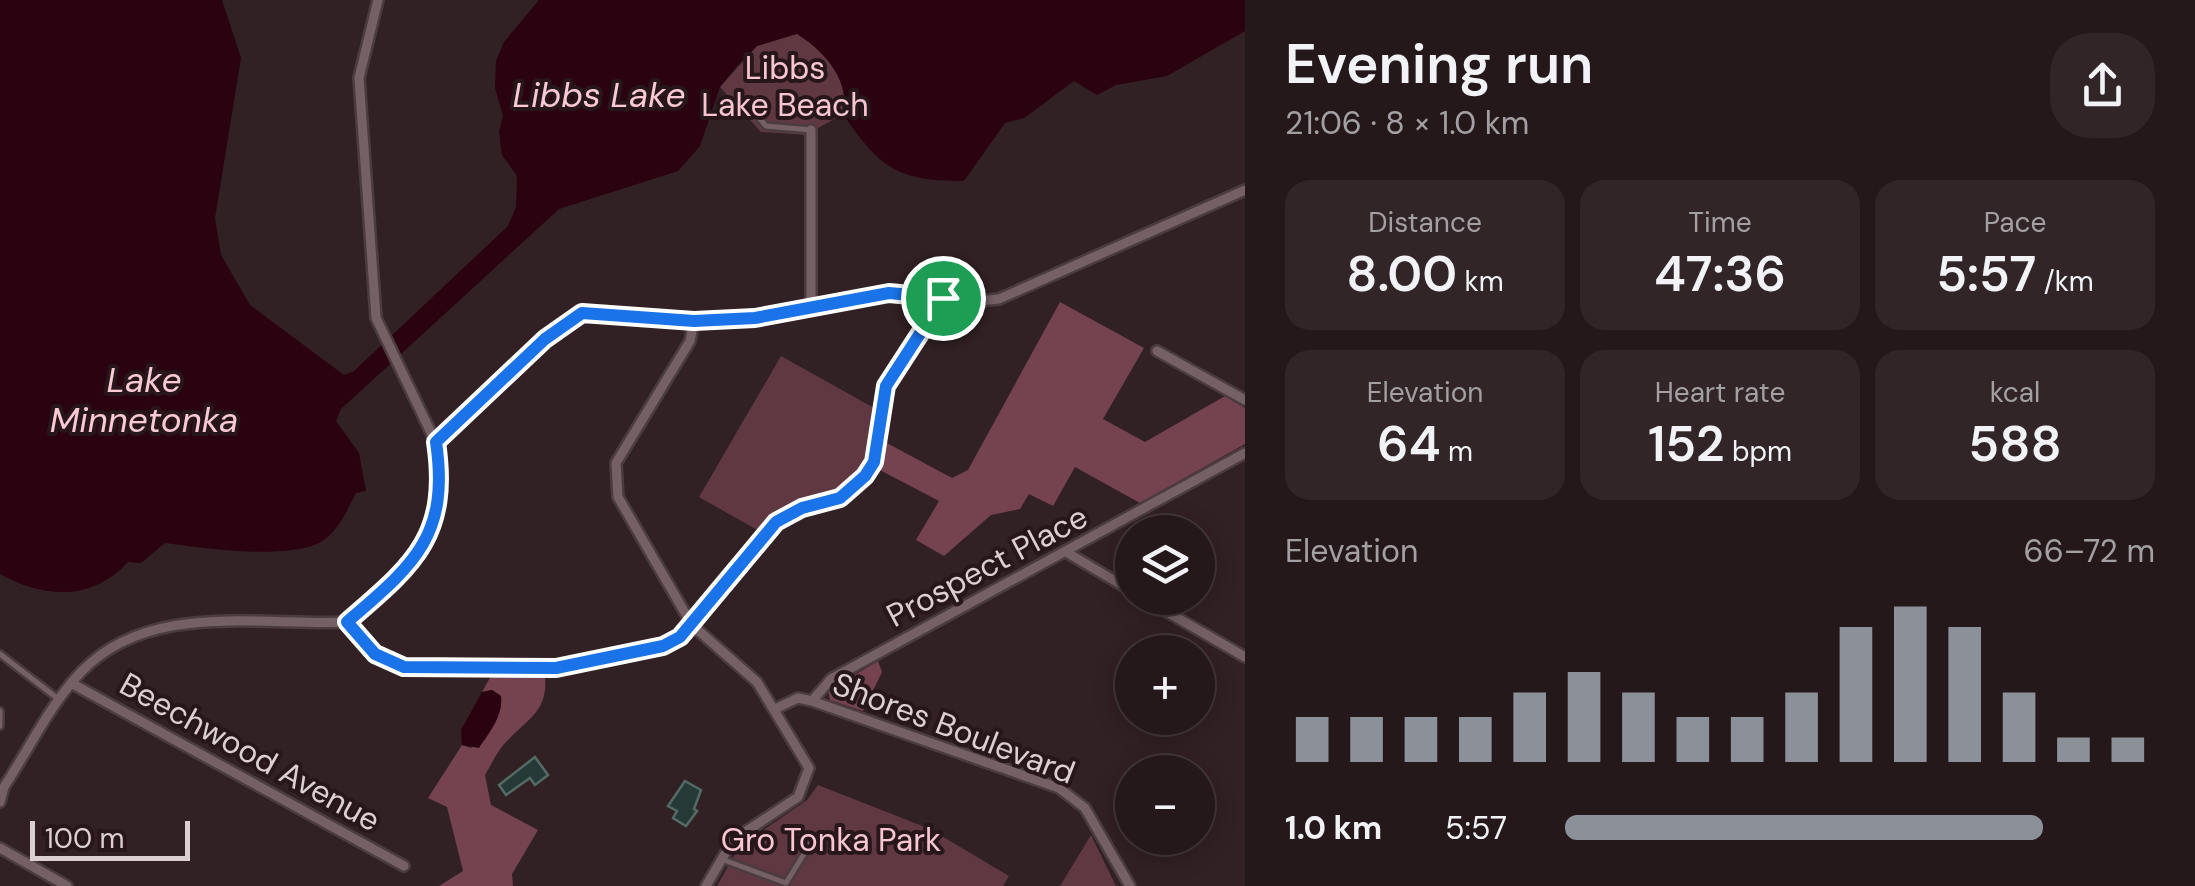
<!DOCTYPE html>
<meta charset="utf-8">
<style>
body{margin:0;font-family:"DM Sans",sans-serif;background:#312528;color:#f1f3f6;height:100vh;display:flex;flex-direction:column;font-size:38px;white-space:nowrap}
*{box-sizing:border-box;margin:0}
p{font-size:32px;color:#a3a0a3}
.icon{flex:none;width:55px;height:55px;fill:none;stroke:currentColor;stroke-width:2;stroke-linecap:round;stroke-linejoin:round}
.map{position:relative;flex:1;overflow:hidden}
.panel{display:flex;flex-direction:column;background:#25181b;width:950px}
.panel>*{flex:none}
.fabs{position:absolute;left:1115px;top:515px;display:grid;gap:20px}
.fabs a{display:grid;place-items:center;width:100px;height:100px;border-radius:50%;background:#25181b;box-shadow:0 5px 25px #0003,0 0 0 2px #42373a;font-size:50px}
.scale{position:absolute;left:30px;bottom:25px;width:160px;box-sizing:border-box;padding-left:10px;border:5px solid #dbcfd1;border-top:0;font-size:28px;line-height:35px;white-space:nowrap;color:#dbcfd1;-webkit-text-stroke:8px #27171b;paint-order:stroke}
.pin{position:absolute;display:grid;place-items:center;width:85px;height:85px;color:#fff;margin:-42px;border:5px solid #fff;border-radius:50%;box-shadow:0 2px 10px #0007}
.round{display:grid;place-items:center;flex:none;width:105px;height:105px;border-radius:40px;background:#312528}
.overview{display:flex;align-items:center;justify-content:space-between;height:170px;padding:0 40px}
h1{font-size:55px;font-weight:600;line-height:75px}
.stats{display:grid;grid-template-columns:repeat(3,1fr);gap:15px;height:170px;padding:10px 40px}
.stats div{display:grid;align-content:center;border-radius:25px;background:#312528;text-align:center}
.stats b{font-size:50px;font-weight:600}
.stats small{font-size:28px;font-weight:400}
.stats p{font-size:28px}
.chart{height:280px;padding:20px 40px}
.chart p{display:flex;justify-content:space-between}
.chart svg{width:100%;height:180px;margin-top:10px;stroke:#8c9099;stroke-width:6}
ul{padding:0 40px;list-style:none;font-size:32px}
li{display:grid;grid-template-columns:160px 120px 1fr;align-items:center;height:75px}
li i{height:25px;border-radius:12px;background:#8c9099}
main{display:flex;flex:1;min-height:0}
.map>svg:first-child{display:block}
.green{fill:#5f3842}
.forest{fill:#754350}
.water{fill:#2a0210}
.building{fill:#253a36;stroke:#536a65;stroke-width:2.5}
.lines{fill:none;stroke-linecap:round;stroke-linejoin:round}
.lane-casing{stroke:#4b3c40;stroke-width:10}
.street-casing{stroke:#4b3c40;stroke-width:14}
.lane{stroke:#756065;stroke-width:5}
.street{stroke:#756065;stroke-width:9}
.route-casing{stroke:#fff;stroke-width:20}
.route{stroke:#1a73e8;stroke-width:12}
.labels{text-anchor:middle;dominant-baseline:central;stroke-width:8;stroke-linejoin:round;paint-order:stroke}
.park-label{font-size:32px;fill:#f8c5d0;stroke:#27171b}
.street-label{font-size:32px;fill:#dbcfd1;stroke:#27171b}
.water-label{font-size:35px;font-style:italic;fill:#fcc9d5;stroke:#27171b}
</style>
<main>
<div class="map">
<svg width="1245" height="886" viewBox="0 0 1245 886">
<rect width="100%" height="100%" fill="#312024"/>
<path class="green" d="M797,33c27,18 54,47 46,81l-37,21 -45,-3 -41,-45 37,-41z
M781,356l95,53c-16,115 -56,60 -117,122l-60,-34z
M818,785l112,44 79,47 -6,10h-286l22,-39 68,-47z
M1091,835l25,51h-56z"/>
<path class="forest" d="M1060,302l84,46 -41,71 42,23 80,-46 20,12v36l-105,59 -65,-36 -22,39 -24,-12 -9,15 -29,6 -47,41 -28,-16 23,-39 -61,-32 7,-27 67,36 16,-8z
M878,661l4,11 -19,39 -33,-11 -2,-9z
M491,676l54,1c3,33 -16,41 -36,62 -10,9 -17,24 -24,36l6,30 47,25 -26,44 1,12h-74l24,-15 -16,-64 -19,-9 34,-53 9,3c16,-15 32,-28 30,-52l-9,-6 -10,2z"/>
<path class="water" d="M0,0h222l19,58 -26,160 6,37 29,50 94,70 10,-4 154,-145 8,-19 1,-31 -15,-21 -3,-23 4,-16 -8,-28 1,-27 8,-19 35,-42h706v31l-78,45 -51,9 -19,10 -23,-14 -50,37 -19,5 -41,58c-67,0 -84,-13 -121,-67 8,-34 -19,-63 -46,-80l-40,12 -20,20 -17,21 -20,59 -22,25 -119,38 -218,200 -5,12 23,32 7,38 -10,2c-9,17 -19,41 -37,50 -36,17 -115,5 -154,0l-24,20 -13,-1c-37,40 -85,36 -128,12z
M492,690l9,6c2,20 -11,36 -22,52l-17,-3 -1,-15 21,-38z"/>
<path class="building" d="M535,757l13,18 -13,10 -5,-7 -24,17 -7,-10z
M685,781l16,9 -7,19 3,2 -11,15 -13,-8 4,-7 -9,-5z"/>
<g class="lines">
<g class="lane-casing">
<path id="lane" d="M748,105l18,21 45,4
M0,654l57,44
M0,711v15
M724,860l62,23 28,-45"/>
</g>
<g class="street-casing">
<path id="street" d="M811,309v-179
M694,321l-4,20 -74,122 2,34 74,128 65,57 52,86 -11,29 -65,43 -27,46
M1157,351l88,49
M436,443l109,-104 37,-26 112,8 61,-3 134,-25 89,8 21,-2 246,-109
M1066,552l66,39
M1143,598l102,59
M347,622l28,32 28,13 153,1 107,-22 17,-9 96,-114 26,-15 38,-11 25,-21 9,-14 12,-76 57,-88
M71,683l333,183
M812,701l19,-22 414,-226
M775,709l23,-11 14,3 247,87 26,20 45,78
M0,802l4,-15c25,-38 46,-83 78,-116 68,-70 179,-45 265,-49l75,-70 14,-33 4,-48 -4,-28 -60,-125 -17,-240 19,-78
M0,848l67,38"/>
</g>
<use href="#lane" class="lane"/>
<use href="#street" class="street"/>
</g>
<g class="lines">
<g class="route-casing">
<path id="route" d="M889,293l54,5 -57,88 -12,76 -9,14 -25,22 -38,10 -26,14 -96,115 -17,9 -107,22 -152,-1 -29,-13 -28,-32c66,-57 103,-85 89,-180l109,-103 37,-26 112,8 61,-3z"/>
</g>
<use href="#route" class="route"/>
</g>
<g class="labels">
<g class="park-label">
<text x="785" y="68">Libbs<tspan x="785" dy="37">Lake Beach</tspan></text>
<text x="831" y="840">Gro Tonka Park</text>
</g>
<g class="street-label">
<text transform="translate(987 566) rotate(-28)">Prospect Place</text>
<text transform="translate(954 728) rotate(21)">Shores Boulevard</text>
<text transform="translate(250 752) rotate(29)">Beechwood Avenue</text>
</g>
<g class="water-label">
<text x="599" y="95">Libbs Lake</text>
<text x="144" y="380">Lake<tspan x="144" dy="40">Minnetonka</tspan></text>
</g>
</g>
</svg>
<div class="fabs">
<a><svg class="icon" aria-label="layers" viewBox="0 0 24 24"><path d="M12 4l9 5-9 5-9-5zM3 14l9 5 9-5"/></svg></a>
<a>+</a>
<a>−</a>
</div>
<div class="scale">100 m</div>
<div class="pin" style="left:943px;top:298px;background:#1e9e55"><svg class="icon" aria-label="arrive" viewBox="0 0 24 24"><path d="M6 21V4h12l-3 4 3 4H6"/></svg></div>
</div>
<section class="panel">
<div class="overview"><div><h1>Evening run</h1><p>21:06 · 8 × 1.0 km</p></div><a class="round"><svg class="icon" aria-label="share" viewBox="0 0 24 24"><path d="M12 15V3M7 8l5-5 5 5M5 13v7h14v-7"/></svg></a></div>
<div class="stats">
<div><p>Distance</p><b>8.00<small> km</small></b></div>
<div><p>Time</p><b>47:36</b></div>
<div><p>Pace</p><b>5:57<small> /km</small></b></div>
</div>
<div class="stats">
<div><p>Elevation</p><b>64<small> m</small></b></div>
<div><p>Heart rate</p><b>152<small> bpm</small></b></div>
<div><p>kcal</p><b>588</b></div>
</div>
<div class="chart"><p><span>Elevation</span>66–72 m</p>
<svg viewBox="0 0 160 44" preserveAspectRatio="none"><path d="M5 44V33M15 44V33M25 44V33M35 44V33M45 44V27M55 44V22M65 44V27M75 44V33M85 44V33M95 44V27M105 44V11M115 44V6M125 44V11M135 44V27M145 44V38M155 44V38"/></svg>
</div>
<ul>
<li><b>1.0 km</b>5:57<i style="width:81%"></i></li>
</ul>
</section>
</main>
